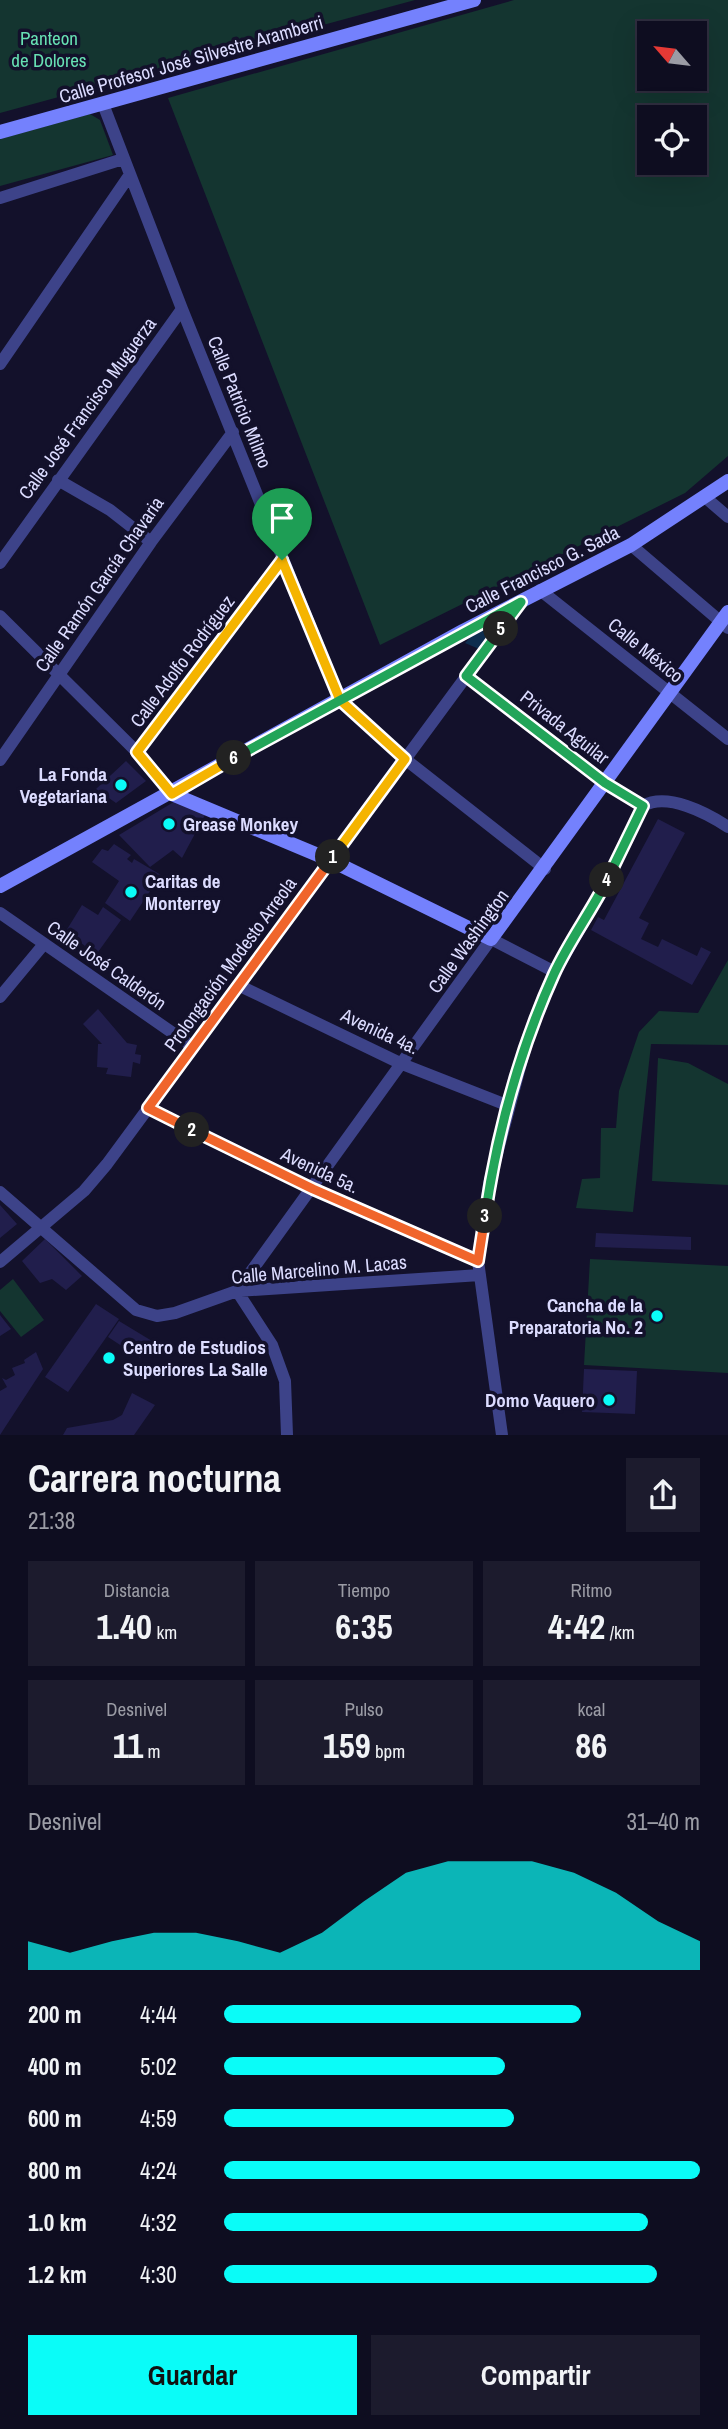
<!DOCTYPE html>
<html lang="es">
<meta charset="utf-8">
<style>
body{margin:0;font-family:"Archivo Narrow",sans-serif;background:#1c1b2d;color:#f1f3f6;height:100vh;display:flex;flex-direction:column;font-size:26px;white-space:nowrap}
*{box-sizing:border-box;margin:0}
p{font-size:23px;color:#9b9ca5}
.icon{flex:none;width:38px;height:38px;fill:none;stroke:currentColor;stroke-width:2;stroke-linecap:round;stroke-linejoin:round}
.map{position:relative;height:1435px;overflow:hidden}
.side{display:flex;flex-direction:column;background:#0e0d20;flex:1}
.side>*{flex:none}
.needle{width:46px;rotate:298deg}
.buttons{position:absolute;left:637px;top:21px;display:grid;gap:14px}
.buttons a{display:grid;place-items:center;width:70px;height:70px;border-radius:0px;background:#0e0d20;box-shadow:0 7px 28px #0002,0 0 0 2px #2e2d3e;font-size:35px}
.pin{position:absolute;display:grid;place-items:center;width:60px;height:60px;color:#fff;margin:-72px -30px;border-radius:50% 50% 50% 0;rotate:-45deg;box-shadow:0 0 7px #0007}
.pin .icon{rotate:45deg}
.km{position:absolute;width:35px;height:35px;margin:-18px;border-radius:50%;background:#222;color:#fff;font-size:19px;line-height:35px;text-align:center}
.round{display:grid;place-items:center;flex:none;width:74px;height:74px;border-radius:0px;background:#1c1b2d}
.head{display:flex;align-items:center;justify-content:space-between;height:119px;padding:0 28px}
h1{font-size:38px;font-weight:800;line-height:52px}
.figures{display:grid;grid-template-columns:repeat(3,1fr);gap:10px;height:119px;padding:7px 28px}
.figures div{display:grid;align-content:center;border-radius:0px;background:#1c1b2d;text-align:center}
.figures b{font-size:35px;font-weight:800}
.figures small{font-size:19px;font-weight:400}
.figures p{font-size:19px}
.chart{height:196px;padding:14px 28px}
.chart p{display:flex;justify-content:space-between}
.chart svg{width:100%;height:126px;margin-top:7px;fill:#0afcf8;opacity:.7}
.action{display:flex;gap:14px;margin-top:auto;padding:14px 28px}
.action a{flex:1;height:80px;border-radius:0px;background:#0afcf8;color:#111;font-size:28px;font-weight:800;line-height:80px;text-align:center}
.action a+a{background:#1c1b2d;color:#f1f3f6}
ul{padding:0 28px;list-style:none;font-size:23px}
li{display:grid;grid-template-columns:112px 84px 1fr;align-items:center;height:52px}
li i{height:18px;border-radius:9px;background:#0afcf8}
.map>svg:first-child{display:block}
.green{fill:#143530;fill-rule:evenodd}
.water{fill:#0e2d4e}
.building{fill:#211e4c}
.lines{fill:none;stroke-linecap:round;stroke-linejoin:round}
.street{stroke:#3d4389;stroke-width:12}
.secondary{stroke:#7481fd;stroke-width:14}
.split-1-casing{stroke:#fff;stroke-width:14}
.split-2-casing{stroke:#fff;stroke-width:14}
.split-3-casing{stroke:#fff;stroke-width:14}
.split-4-casing{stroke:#fff;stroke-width:14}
.split-5-casing{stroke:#fff;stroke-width:14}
.split-6-casing{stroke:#fff;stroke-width:14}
.split-7-casing{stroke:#fff;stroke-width:14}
.split-1{stroke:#f5b400;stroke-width:9}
.split-2{stroke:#f0652b;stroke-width:9}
.split-3{stroke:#f0652b;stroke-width:9}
.split-4{stroke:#22a559;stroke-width:9}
.split-5{stroke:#22a559;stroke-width:9}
.split-6{stroke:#22a559;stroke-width:9}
.split-7{stroke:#f5b400;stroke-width:9}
.poi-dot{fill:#0afcf8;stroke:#13112b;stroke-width:2.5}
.labels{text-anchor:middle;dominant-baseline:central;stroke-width:7;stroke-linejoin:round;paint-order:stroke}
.park-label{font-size:19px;fill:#67e0b3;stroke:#13112b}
.street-label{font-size:19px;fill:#dcdcff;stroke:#13112b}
.poi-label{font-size:19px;font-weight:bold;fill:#dcdcff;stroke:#13112b;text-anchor:end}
</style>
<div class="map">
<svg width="728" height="1435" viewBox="0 0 728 1435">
<rect width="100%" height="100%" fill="#13112b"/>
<path class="green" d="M0,0h415l-415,113z
M514,0h214v456l-43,37 -305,152 -212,-547zM649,33h46v46h-46zM649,117h46v46h-46z
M90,114l10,6 13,35 -113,31v-47z
M728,960v85l-77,-1 -18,168 -57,-4 6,-29 18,-1 1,-50h15l3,-37 20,-59 20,-21 39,2z
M658,1058l30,5 40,21v101l-76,-4z
M590,1259l138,7v107l-144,-8z
M13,1279l31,41 -23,17 -21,-26v-21z"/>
<path class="water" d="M478,629l12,5 -11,15 -14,-6z"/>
<path class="building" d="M126,761l20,20 -30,22 -20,-14z
M177,800l29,13 -24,45 -9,-8 -23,17 -31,-32z
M658,819l27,14 -46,85 10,5 -8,16 17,8 4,-8 35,17 4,-9 10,5 -19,33 -101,-55 7,-13 6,3z
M114,844l17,11 -4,4 5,4 2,-4 27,16 -31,46 -25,-18 14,-22 -27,-19 10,-13 6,2z
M82,905l16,10 5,-8 18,13 -28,39 -11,-8 3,-5 -19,-15z
M98,1009l29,34 10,2 -2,9 6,1 -1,9 -7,-2 -2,15 -25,-3 2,-6 -11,-1 1,-23h4l-19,-20z
M0,1205l17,19 -17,14z
M596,1233l95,4v13l-96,-3z
M45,1239l37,37 -16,14 -14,-11 -12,4 -18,-22z
M96,1304l23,15 -51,73 -23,-15z
M0,1315l11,14 -11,7z
M119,1321l33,20 -12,17 -32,-21z
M36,1352l7,17 -43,66v-44l7,-4 -5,-9 4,2 9,-5 -3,-7 13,-5 -1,-3z
M584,1369l53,2 -2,43 -53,-2z
M132,1393l23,12 -21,30h-71l4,-7 46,-8 9,-5z"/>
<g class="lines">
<path class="street" d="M103,104l79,205 158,391 65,59 140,110
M0,198l123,-39
M0,364l129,-188
M58,480l52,30 41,32
M706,498l22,19
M631,545l97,83
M0,563l182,-254
M540,590l188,149
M0,616l137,136 35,42
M466,676l139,107 38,23
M137,752l145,-192
M0,760l151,-218 82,-110
M0,913l193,134
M238,985l164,79 107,42
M0,997l44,-53
M148,1108l165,81 165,72
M0,1192l136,118 21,6 18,-3 62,-22 243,-16
M0,1262l84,-71 23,-27 414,-562
M287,1435l-2,-54 -13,-36 -35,-54 254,-352 64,33
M502,1435l-24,-174 11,-77 39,-147 27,-65 49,-85 39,-81c24,-14 64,7 85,21"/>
<path class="secondary" d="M0,132l474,-132
M172,794l158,66 161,79 237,-327
M0,886l463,-255 168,-86 97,-64"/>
</g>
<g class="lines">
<g class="split-1-casing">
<path id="split-1" d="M282,560l58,140 65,59 -72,98"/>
</g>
<g class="split-2-casing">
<path id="split-2" d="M192,1130l-44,-22 185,-251"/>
</g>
<g class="split-3-casing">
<path id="split-3" d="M192,1130l121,59 165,72 7,-45"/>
</g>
<g class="split-4-casing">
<path id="split-4" d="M485,1216c12,-82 35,-167 69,-242 15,-33 37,-62 53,-94"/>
</g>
<g class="split-5-casing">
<path id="split-5" d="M501,629l-35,47 139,107 38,23 -36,74"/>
</g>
<g class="split-6-casing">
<path id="split-6" d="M234,758l287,-156 -20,27"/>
</g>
<g class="split-7-casing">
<path id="split-7" d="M234,758l-62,36 -35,-42 145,-192"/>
</g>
<use href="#split-1" class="split-1"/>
<use href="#split-2" class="split-2"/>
<use href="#split-3" class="split-3"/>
<use href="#split-4" class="split-4"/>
<use href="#split-5" class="split-5"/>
<use href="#split-6" class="split-6"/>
<use href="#split-7" class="split-7"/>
</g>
<g class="poi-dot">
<circle cx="121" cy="785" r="7"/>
<circle cx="169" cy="824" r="7"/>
<circle cx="131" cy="892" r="7"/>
<circle cx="657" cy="1316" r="7"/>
<circle cx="109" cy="1358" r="7"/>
<circle cx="609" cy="1400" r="7"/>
</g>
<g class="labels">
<g class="park-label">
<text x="49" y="38">Panteon<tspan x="49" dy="22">de Dolores</tspan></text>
</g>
<g class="street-label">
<text transform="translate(191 59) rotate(-16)">Calle Profesor José Silvestre Aramberri</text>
<text transform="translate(240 402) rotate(68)">Calle Patricio Milmo</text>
<text transform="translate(87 408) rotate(-54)">Calle José Francisco Muguerza</text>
<text transform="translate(542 569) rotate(-27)">Calle Francisco G. Sada</text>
<text transform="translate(99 584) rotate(-55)">Calle Ramón García Chavaria</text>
<text transform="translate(646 650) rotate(39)">Calle México</text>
<text transform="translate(182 661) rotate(-53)">Calle Adolfo Rodríguez</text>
<text transform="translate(565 727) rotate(38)">Privada Aguilar</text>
<text transform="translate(468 941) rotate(-54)">Calle Washington</text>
<text transform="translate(230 964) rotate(-54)">Prolongación Modesto Arreola</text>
<text transform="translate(107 965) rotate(35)">Calle José Calderón</text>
<text transform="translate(380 1031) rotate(25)">Avenida 4a.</text>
<text transform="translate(320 1170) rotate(25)">Avenida 5a.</text>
<text transform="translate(319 1269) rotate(-5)">Calle Marcelino M. Lacas</text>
</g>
<g class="poi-label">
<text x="107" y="774">La Fonda<tspan x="107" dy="22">Vegetariana</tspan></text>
<text x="183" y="824" text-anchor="start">Grease Monkey</text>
<text x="145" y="881" text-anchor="start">Caritas de<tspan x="145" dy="22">Monterrey</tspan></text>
<text x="643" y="1305">Cancha de la<tspan x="643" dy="22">Preparatoria No. 2</tspan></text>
<text x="123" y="1347" text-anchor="start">Centro de Estudios<tspan x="123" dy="22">Superiores La Salle</tspan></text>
<text x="595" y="1400">Domo Vaquero</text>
</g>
</g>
</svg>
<div class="buttons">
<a><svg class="needle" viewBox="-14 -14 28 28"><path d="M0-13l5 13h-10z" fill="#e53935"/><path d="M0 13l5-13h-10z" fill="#9b9ca5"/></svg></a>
<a><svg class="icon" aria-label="locate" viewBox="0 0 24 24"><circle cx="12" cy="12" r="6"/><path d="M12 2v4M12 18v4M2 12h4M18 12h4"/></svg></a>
</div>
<div class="pin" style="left:282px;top:560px;background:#1e9e55"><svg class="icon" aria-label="arrive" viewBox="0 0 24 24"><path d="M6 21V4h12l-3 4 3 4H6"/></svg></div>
<b class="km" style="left:333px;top:857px">1</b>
<b class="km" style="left:192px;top:1130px">2</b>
<b class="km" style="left:485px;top:1216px">3</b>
<b class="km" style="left:607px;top:880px">4</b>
<b class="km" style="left:501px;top:629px">5</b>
<b class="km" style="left:234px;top:758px">6</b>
</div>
<section class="side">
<div class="head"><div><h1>Carrera nocturna</h1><p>21:38</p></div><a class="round"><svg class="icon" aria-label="share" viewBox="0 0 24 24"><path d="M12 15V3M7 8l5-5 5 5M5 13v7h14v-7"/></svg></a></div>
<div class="figures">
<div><p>Distancia</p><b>1.40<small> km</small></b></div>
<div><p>Tiempo</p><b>6:35</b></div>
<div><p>Ritmo</p><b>4:42<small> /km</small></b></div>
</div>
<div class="figures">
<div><p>Desnivel</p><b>11<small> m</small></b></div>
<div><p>Pulso</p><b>159<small> bpm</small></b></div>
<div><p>kcal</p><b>86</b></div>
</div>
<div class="chart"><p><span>Desnivel</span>31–40 m</p>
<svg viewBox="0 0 160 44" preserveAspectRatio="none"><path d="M0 44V34L10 38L20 34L30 31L40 31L50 34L60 38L70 31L80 20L90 10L100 6L110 6L120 6L130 10L140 17L150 27L160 34V44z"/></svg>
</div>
<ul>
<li><b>200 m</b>4:44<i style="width:75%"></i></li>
<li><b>400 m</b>5:02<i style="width:59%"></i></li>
<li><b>600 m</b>4:59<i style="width:61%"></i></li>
<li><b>800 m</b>4:24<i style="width:100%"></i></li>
<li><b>1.0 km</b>4:32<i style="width:89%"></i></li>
<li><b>1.2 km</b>4:30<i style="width:91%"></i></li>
</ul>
<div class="action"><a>Guardar</a><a>Compartir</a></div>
</section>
